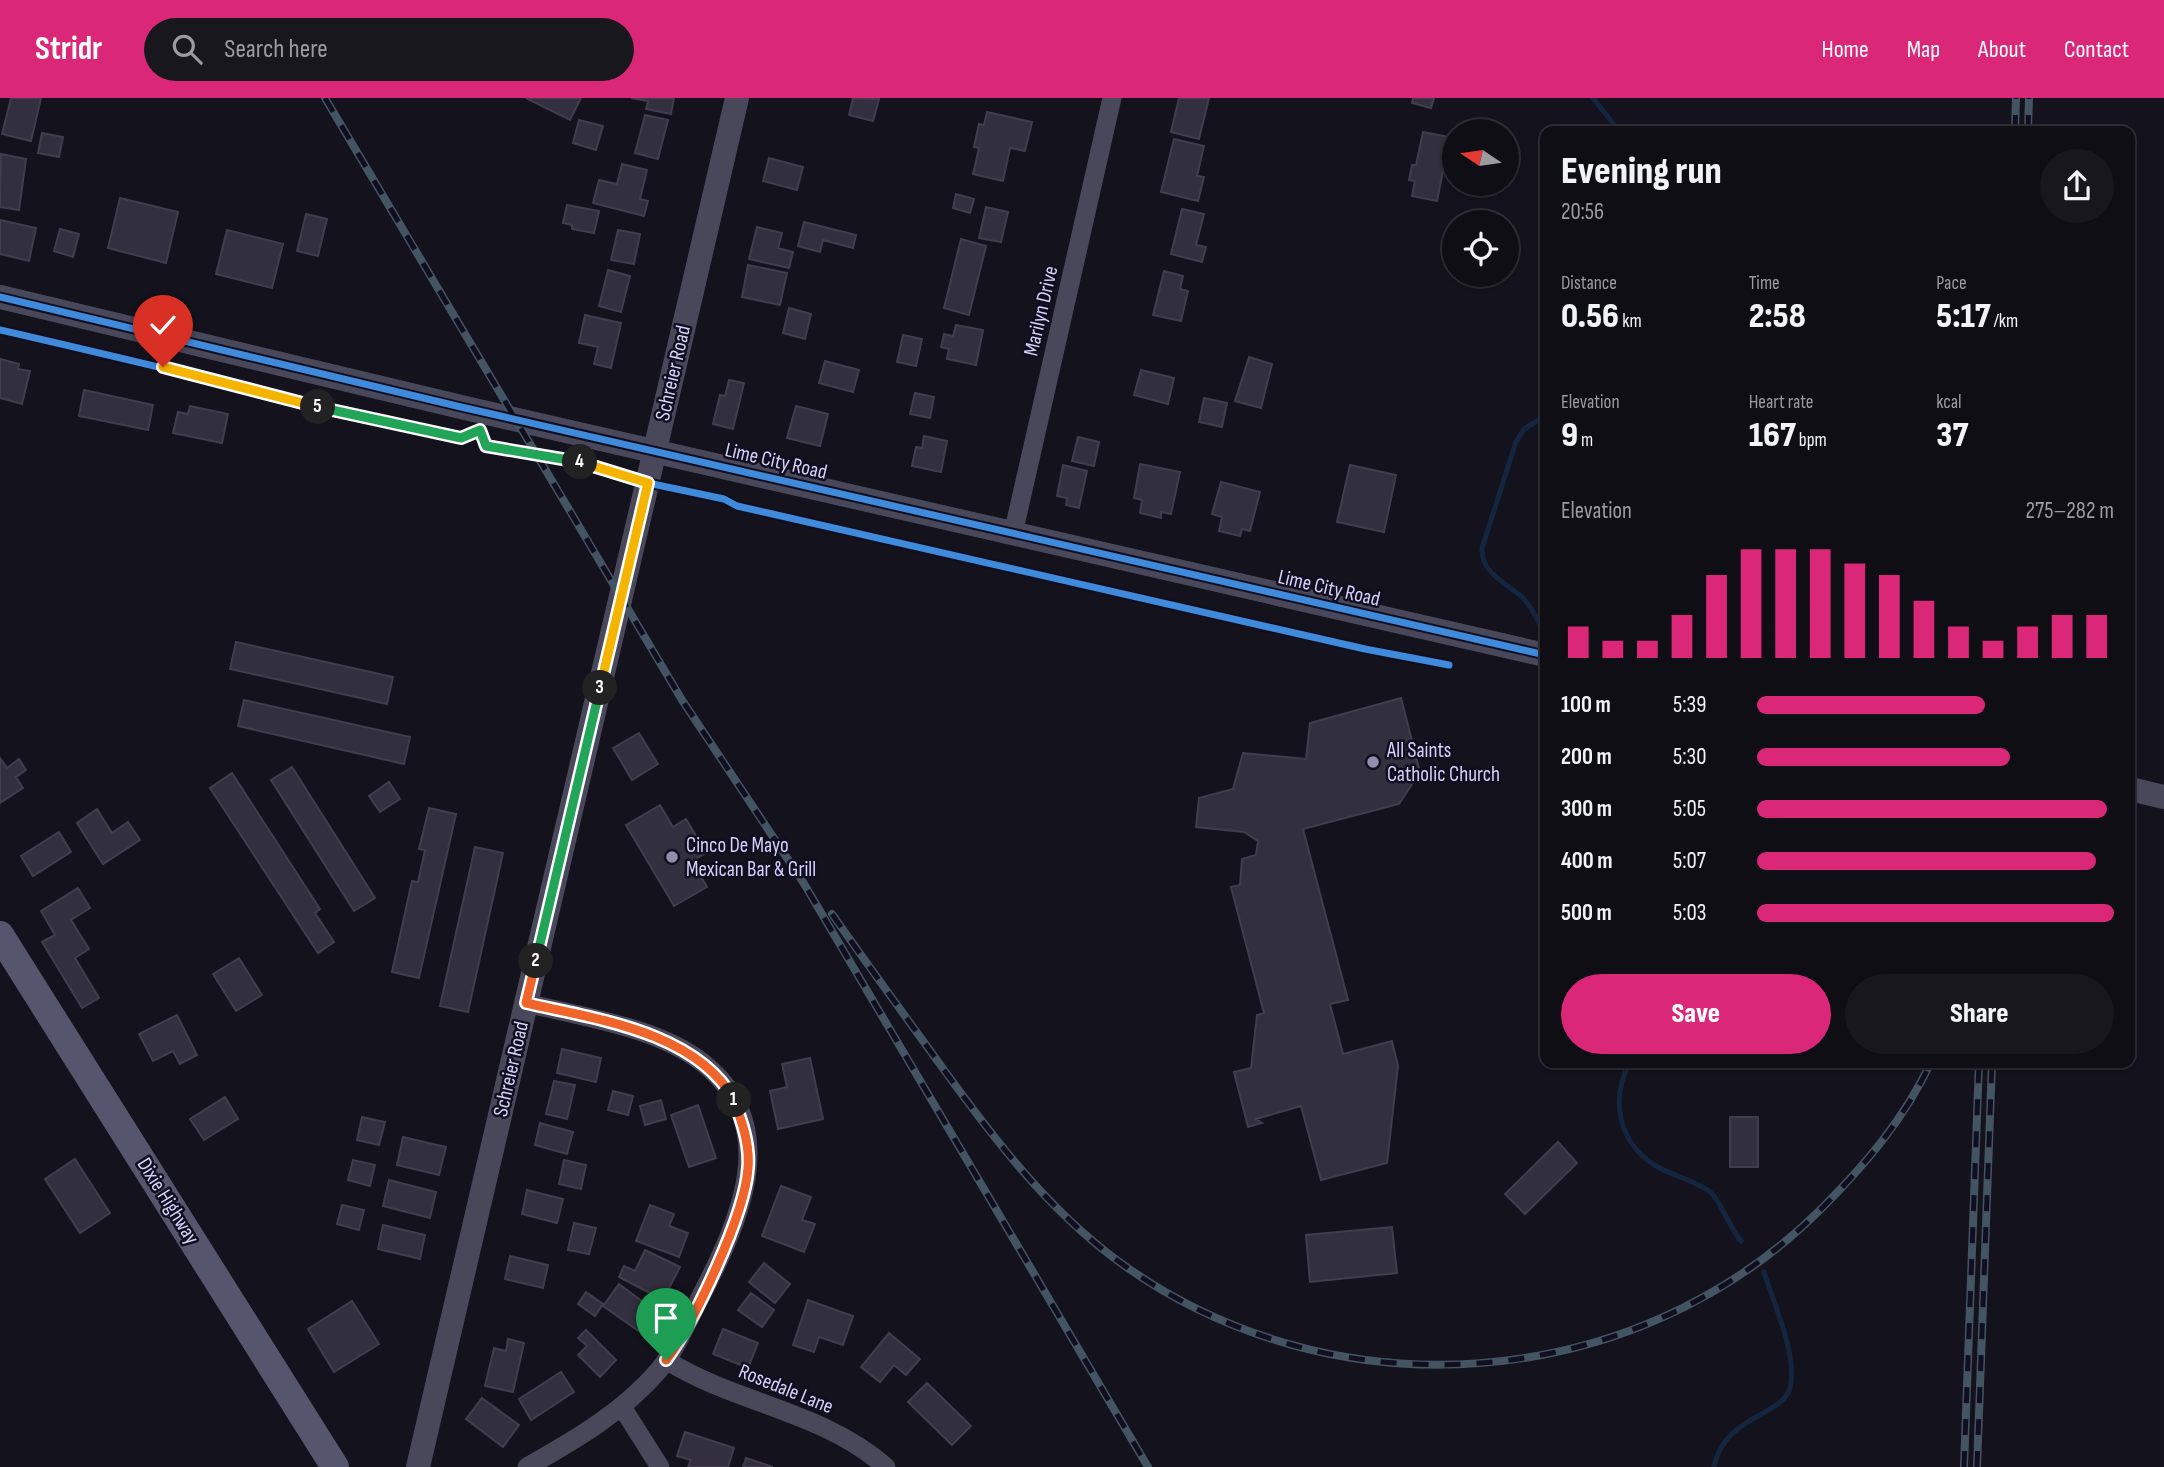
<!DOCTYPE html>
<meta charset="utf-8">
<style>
body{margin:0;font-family:"Sofia Sans Condensed",sans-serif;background:#18171e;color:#f1f3f6;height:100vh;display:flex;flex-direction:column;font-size:26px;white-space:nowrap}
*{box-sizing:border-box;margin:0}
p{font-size:23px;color:#9b9ca0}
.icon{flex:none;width:38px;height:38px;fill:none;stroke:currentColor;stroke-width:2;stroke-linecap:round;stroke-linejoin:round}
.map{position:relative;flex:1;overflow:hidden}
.details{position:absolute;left:1540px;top:28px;width:595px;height:942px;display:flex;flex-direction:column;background:#0f0e15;border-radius:14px;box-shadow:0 2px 5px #0004,0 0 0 2px #2f2e34}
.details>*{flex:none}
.needle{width:46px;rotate:283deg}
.tools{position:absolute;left:1442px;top:21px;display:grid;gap:14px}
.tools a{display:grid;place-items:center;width:77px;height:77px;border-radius:50%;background:#0f0e15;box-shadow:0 2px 5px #0004,0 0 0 2px #2f2e34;font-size:35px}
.pin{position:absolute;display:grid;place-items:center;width:60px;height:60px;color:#fff;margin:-72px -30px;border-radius:50% 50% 50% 0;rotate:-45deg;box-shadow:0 0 7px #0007}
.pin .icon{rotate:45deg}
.km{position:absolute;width:35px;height:35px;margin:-18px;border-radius:50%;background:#222;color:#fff;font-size:19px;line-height:35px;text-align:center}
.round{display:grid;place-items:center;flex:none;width:74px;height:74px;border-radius:37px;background:#18171e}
.summary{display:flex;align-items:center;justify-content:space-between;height:119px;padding:0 21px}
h1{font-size:38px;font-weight:800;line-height:52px}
.metrics{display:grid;grid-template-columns:repeat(3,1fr);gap:10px;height:119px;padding:7px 21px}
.metrics div{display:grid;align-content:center}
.metrics b{font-size:35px;font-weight:800}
.metrics small{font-size:19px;font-weight:400}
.metrics p{font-size:19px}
.chart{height:196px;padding:14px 21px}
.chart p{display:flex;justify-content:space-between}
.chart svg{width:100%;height:126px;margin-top:7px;stroke:#db2777;stroke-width:6}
.cta{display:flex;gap:14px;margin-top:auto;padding:14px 21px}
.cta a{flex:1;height:80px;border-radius:42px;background:#db2777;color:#fff;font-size:28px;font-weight:800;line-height:80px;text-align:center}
.cta a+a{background:#18171e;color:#f1f3f6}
ul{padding:0 21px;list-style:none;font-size:23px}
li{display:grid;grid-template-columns:112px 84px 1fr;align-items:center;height:52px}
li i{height:18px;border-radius:9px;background:#db2777}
header{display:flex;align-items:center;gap:42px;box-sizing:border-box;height:98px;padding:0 35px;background:#db2777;color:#fff}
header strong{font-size:33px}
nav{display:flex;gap:38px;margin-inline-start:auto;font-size:24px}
.search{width:490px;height:63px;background:#18171e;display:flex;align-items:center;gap:18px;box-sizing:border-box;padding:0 24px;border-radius:38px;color:#9b9ca0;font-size:26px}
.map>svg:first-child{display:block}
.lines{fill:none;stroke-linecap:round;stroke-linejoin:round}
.stream{stroke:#142540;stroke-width:5}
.building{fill:#32303e;stroke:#413d4f;stroke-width:2}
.minor{stroke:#49485b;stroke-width:19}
.tertiary{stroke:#49485b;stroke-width:24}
.secondary{stroke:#56556e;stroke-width:28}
.rail-casing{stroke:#435462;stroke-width:8}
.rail{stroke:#110f1f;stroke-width:5;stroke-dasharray:16;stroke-linecap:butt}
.cycleway-casing{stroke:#110f1f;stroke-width:11}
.cycleway{stroke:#408adc;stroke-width:7}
.split-1-casing{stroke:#fff;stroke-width:14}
.split-2-casing{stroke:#fff;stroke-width:14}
.split-3-casing{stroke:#fff;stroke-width:14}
.split-4-casing{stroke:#fff;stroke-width:14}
.split-5-casing{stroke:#fff;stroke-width:14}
.split-6-casing{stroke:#fff;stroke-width:14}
.split-1{stroke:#f0652b;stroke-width:9}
.split-2{stroke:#f0652b;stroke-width:9}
.split-3{stroke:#22a559;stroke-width:9}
.split-4{stroke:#f5b400;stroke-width:9}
.split-5{stroke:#22a559;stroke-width:9}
.split-6{stroke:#f5b400;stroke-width:9}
.poi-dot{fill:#928eac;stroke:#110f1f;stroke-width:2.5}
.labels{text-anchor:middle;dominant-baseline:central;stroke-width:5;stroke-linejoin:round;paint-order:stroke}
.street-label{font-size:21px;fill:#d6d1fa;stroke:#110f1f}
.poi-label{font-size:21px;fill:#d6d1fa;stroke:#110f1f;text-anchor:start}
</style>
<header>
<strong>Stridr</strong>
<div class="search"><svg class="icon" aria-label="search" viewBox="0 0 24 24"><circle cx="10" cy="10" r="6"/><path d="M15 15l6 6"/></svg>Search here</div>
<nav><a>Home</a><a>Map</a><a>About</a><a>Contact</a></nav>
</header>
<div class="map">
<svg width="2164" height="1369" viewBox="0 0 2164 1369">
<rect width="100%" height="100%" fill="#14121c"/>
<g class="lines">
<path class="stream" d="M1593,0l26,33
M1545,318l-21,13 -8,13 -34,106c-1,26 24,34 41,50 11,12 17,25 22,39
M1630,964c-20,37 -12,81 26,104 15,9 39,15 53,25 11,8 20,36 32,50
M1714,1369c10,-54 74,-50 77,-84 4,-35 -17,-78 -27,-111"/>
</g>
<path class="building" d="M11,0h30l-10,43 -29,-7z
M526,0h55l-11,22z
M631,0h43l-3,16 -25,-5 2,-8z
M853,0l26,1 -6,22 -24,-6z
M1179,0h30l-10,41 -28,-7z
M1413,0h21l-3,10 -19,-5z
M987,14l45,10 -7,29 -15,-3 -7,33 -30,-7 6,-26 -5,-1 5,-23 5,1z
M645,17l23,5 -10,39 -23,-6z
M579,22l24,6 -7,24 -23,-7z
M1423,34l31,6 -5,29 -5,-1 -7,35 -25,-5 3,-15 -6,-1 3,-15h4z
M42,35l21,4 -4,20 -21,-4z
M1174,41l30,7 -7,30 7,1 -6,24 -37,-9z
M1,56l25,5 -7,51 -19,-3z
M769,60l34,9 -6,23 -34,-9z
M622,66l25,6 -7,29 8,2 -4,15 -51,-13 6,-23 18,4z
M956,96l18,5 -4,14 -17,-5z
M120,100l58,14 -12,51 -58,-15z
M567,107l32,6 -5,22 -22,-4v-4l-9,-2z
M986,109l22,5 -7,30 -22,-4z
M1182,111l22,5 -8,31 10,2 -4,15 -31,-8z
M306,116l21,5 -9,37 -21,-5z
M0,122l36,8 -7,33 -29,-7z
M804,124l52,13 -3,13 -30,-8 -3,12 -22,-6z
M757,129l25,6 -4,15 15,4 -4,16 -40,-9z
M60,131l19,5 -6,23 -19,-6z
M227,132l56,14 -11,44 -56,-14z
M618,132l22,4 -6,30 -23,-4z
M961,141l25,7 -17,69 -25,-7z
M748,167l39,8 -7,32 -38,-8z
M608,172l22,6 -9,36 -22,-6z
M1164,173l19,5 -3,13 8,2 -7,30 -28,-6z
M789,210l22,6 -6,25 -22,-6z
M585,217l36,8 -10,45 -17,-4 4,-17 -19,-4z
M956,227l27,5 -7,35 -29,-6 2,-10 -8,-2 3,-13 9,2z
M903,237l19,4 -6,27 -19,-4z
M1249,259l23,7 -11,44 -26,-7z
M0,261l19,5 -1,5 12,2 -8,33 -22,-6z
M825,263l34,9 -6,22 -34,-9z
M1141,272l33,8 -6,26 -34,-9z
M729,282l15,3 -11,46 -20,-5 7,-29 5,1z
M84,292l69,15 -5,25 -69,-14z
M915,295l19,4 -4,21 -20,-4z
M1204,300l23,5 -5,24 -23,-5z
M190,308l38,8 -6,29 -49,-10 5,-21 10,2z
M796,308l32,8 -8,32 -33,-8z
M924,338l23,5 -6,31 -29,-6 4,-19 6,1z
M1078,339l21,5 -5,24 -22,-5z
M1140,366l40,8 -9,42 -10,-2v6l-21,-5 2,-13 -8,-2z
M1063,367l24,6 -8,37 -13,-3 1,-7 -10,-2z
M1350,367l46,10 -12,57 -47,-10z
M1221,384l39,10 -10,39 -8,-2 -2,7 -21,-5 3,-14 -10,-3z
M236,544l157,35 -6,27 -157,-35z
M1401,600l19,74 -21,32 -96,25 45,171 -18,4 13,50 49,-13 6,25 -11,97 -66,17 -20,-74 -45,13 6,4 -14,4 -14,-55 17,-4 6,-53 7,-2 -33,-126 9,-2 2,-26 14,-4 2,-14 -14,-9 -48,-5 3,-29 34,-9 10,-36 63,6 4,-36z
M244,602l166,37 -6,27 -166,-38z
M639,635l19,31 -26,16 -19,-32z
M0,660l7,10 12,-9 7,11 -10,7 7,11 -23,15z
M292,669l83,131 -21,13 -83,-131z
M232,675l88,136 -5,4 19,29 -16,11 -108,-165z
M389,684l11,17 -20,13 -11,-16z
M660,707l13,22 13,-8 20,34 -14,8 15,26 -33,19 -48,-81z
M429,710l27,6 -37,164 -27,-6 20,-91 6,1 7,-32 -6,-1z
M97,711l15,24 16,-11 12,18 -37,24 -26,-41z
M59,734l12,20 -38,24 -12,-20z
M475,749l28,6 -35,159 -28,-6z
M78,790l12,20 -19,12 18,29 -14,9 24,40 -17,10 -40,-66 13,-7 -14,-24z
M239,860l23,37 -26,16 -23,-37z
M177,917l20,40 -17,9 -7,-13 -20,10 -14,-27z
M562,951l39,9 -5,24 -39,-9z
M810,960l13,61 -45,10 -8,-38 17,-4 -5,-23z
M554,983l21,4 -8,34 -21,-5z
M613,993l20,5 -5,19 -20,-5z
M225,999l13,22 -34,21 -14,-21z
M661,1002l5,19 -21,6 -5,-19z
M698,1007l18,53 -27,9 -18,-52z
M362,1019l23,5 -6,23 -22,-5z
M1730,1019h28v50h-28z
M540,1025l33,9 -6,22 -32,-9z
M403,1039l43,10 -7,28 -42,-10z
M1558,1044l19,21 -52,51 -20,-20z
M75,1061l35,54 -30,20 -35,-54z
M353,1062l22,5 -5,21 -22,-6z
M564,1062l22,5 -5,24 -22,-5z
M389,1082l47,12 -6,26 -47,-12z
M781,1088l30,11 -9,23 13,4 -11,28 -42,-16z
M527,1092l36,9 -6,24 -35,-9z
M342,1107l22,5 -5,20 -22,-6z
M650,1107l24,9 -5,12 19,7 -9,24 -43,-16z
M574,1125l22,5 -7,26 -21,-4z
M383,1127l42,10 -5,24 -42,-10z
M1392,1129l5,46 -87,9 -4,-47z
M645,1152l35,17 -17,33 -44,-23 5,-11 11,5z
M510,1158l38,9 -5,23 -38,-9z
M764,1165l26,21 -15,19 -26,-21z
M619,1186l39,29 -15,21 -40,-28z
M586,1194l17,12 -8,12 -17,-12z
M751,1195l23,17 -12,17 -24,-17z
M808,1202l45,16 -10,29 -24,-8 -5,15 -21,-7z
M352,1203l27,43 -45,28 -26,-43z
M723,1231l35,14 -10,25 -35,-14z
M586,1232l30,30 -16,17 -22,-22 9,-9 -9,-8z
M889,1235l31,26 -14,16 -12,-10 -14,17 -19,-15z
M508,1241l16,4 -11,49 -28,-6 9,-38 12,3z
M561,1274l13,20 -43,28 -12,-21z
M927,1285l44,43 -19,19 -44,-43z
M482,1300l37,27 -16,22 -37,-28z
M685,1334l49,16 -6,19h-40l3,-7 -14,-4z
M746,1360l27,9h-30z"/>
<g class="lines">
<path class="minor" d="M1013,436l99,-436
M526,905c57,14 139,25 183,65 72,63 29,155 -6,224 -14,26 -25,55 -44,78 -36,42 -84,70 -132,97
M666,1262c70,44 157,51 220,107
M622,1309l38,60"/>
<path class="tertiary" d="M0,199l461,110 1084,248
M2130,691l34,8
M418,1369l319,-1369"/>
<path class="secondary" d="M0,837l335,532"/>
<g class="rail-casing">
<path id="rail" d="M325,0l357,602 121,182 345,585
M2015,33l1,-33
M2028,33l1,-33
M832,816c35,50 71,99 107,149 52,72 107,145 179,198 213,156 517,134 704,-53 43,-43 83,-90 109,-146
M1964,1369l15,-405
M1977,1369l15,-405"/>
</g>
<use href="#rail" class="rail"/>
<g class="cycleway-casing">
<path id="cycleway" d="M0,199l461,110 1084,248
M0,232c154,35 307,74 461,108l19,-8 6,16 78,11 84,26 76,16 13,7 628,143 84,16"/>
</g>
<use href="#cycleway" class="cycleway"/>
</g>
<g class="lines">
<g class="split-1-casing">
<path id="split-1" d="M666,1262c28,-38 79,-145 82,-192 2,-24 -6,-46 -14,-68"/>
</g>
<g class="split-2-casing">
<path id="split-2" d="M536,863l-10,42c70,16 171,29 208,97"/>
</g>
<g class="split-3-casing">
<path id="split-3" d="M536,863l64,-273"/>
</g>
<g class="split-4-casing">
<path id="split-4" d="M580,364l68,21 -48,205"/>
</g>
<g class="split-5-casing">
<path id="split-5" d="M318,309l143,31 19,-8 6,16 94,16"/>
</g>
<g class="split-6-casing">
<path id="split-6" d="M163,269l155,40"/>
</g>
<use href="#split-1" class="split-1"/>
<use href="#split-2" class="split-2"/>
<use href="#split-3" class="split-3"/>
<use href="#split-4" class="split-4"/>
<use href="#split-5" class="split-5"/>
<use href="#split-6" class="split-6"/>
</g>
<g class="poi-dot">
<circle cx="1373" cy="664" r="7"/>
<circle cx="672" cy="759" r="7"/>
</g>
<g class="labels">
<g class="street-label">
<text transform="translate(1041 213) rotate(-77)">Marilyn Drive</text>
<text transform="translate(673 275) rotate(-77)">Schreier Road</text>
<text transform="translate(776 363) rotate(13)">Lime City Road</text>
<text transform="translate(1329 490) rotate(13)">Lime City Road</text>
<text transform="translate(511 971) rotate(-77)">Schreier Road</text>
<text transform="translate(168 1103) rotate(58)">Dixie Highway</text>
<text transform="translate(786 1291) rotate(22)">Rosedale Lane</text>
</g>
<g class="poi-label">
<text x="1387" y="652">All Saints<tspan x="1387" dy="24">Catholic Church</tspan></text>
<text x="686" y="747">Cinco De Mayo<tspan x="686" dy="24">Mexican Bar &amp; Grill</tspan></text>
</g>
</g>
</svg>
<div class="tools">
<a><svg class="needle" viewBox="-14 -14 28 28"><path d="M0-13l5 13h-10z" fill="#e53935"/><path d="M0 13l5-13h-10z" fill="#9b9ca0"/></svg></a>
<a><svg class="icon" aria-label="locate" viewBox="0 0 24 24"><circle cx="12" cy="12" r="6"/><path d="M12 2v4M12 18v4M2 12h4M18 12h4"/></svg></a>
</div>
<div class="pin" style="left:666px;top:1262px;background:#1e9e55"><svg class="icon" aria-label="arrive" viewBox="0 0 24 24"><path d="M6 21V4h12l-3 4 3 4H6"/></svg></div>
<div class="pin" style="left:163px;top:269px;background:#d93025"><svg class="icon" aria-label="check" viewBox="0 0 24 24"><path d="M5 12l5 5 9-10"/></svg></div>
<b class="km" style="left:734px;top:1002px">1</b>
<b class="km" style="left:536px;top:863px">2</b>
<b class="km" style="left:600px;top:590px">3</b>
<b class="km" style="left:580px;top:364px">4</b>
<b class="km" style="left:318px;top:309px">5</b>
<section class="details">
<div class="summary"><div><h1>Evening run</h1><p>20:56</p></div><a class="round"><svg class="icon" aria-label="share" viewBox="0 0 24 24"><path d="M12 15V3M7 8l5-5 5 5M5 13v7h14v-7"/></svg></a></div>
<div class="metrics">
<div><p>Distance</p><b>0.56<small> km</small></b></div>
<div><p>Time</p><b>2:58</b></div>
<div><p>Pace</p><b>5:17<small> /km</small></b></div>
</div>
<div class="metrics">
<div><p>Elevation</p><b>9<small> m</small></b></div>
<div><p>Heart rate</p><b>167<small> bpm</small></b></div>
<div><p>kcal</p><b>37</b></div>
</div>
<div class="chart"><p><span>Elevation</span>275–282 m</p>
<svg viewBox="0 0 160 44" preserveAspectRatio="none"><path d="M5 44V33M15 44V38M25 44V38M35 44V29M45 44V15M55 44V6M65 44V6M75 44V6M85 44V11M95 44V15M105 44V24M115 44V33M125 44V38M135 44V33M145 44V29M155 44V29"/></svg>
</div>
<ul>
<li><b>100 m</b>5:39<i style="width:64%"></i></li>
<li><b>200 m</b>5:30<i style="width:71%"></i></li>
<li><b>300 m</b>5:05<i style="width:98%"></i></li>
<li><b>400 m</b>5:07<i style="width:95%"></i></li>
<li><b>500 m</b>5:03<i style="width:100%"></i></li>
</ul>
<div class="cta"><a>Save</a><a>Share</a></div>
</section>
</div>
